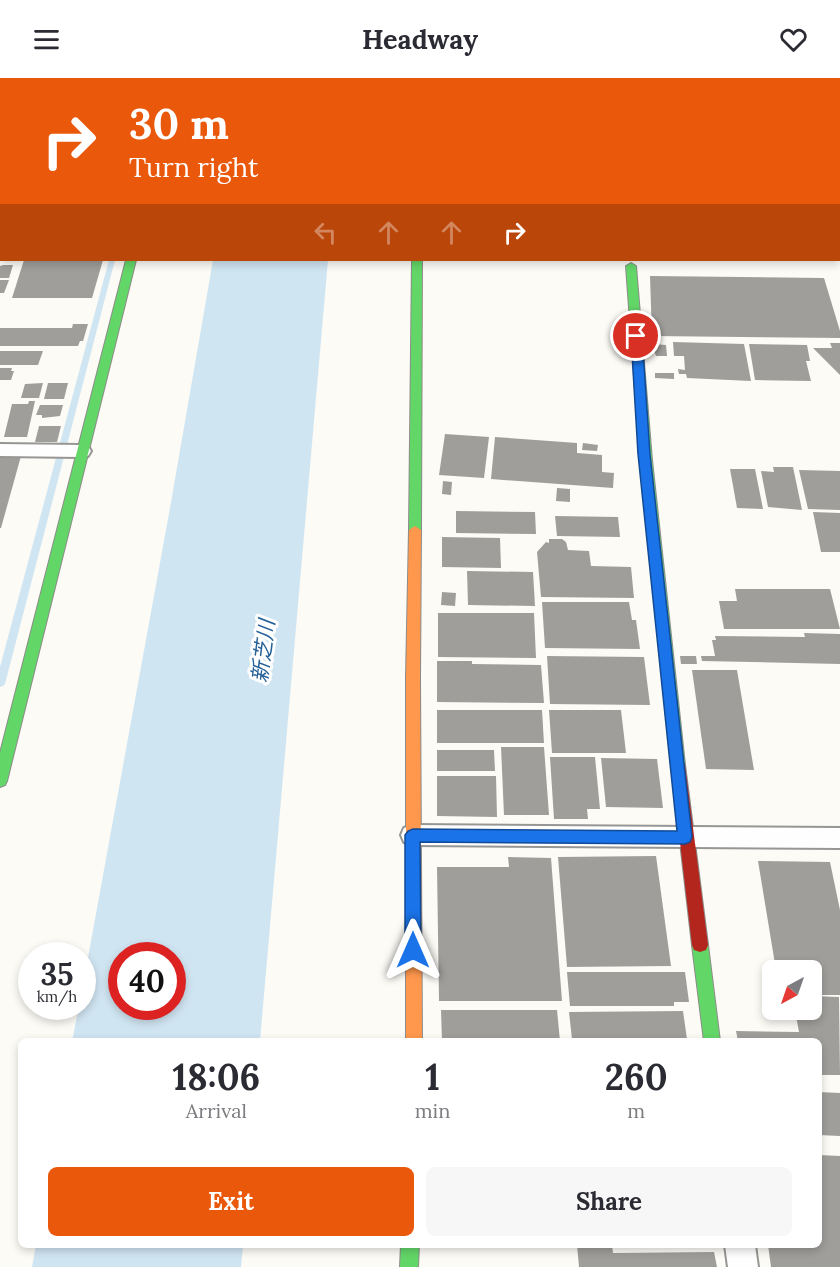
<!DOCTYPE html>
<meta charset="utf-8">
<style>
body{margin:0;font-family:Lora,"Noto Sans JP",serif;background:#f7f7f7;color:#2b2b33;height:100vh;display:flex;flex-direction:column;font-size:22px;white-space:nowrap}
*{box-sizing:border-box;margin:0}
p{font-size:20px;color:#7c7c81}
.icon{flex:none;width:33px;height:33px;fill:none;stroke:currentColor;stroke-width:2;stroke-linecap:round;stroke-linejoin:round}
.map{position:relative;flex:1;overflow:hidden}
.sheet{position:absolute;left:18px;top:960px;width:804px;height:210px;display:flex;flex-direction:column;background:#fff;border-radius:9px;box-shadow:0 3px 9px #0003}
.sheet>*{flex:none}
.guide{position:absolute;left:0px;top:0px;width:840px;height:183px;box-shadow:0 3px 9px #0003;background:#ea580c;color:#fff;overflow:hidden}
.needle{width:39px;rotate:220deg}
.buttons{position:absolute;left:762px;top:882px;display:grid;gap:12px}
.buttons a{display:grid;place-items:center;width:60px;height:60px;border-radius:9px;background:#fff;box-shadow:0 3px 9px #0003;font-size:30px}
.speed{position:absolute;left:18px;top:864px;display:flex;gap:12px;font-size:30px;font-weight:700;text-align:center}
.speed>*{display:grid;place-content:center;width:78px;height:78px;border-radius:50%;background:#fff;box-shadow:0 3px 9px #0003;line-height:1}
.speed small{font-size:15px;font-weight:400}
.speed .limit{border:9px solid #d22;background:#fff;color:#111}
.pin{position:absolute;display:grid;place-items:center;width:51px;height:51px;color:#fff;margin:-26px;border:3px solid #fff;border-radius:50%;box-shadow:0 2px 6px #0007}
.me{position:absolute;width:66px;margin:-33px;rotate:0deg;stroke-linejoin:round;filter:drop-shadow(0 0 4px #0008)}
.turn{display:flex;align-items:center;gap:21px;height:126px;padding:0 30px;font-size:27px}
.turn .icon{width:78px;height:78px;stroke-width:2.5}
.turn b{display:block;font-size:42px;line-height:51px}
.lanes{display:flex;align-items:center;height:57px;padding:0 30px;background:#0003;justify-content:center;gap:30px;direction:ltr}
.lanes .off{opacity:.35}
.eta{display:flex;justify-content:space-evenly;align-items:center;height:102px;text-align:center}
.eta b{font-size:36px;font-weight:700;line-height:42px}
.button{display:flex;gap:12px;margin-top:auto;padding:12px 30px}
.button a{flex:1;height:69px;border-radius:9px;background:#ea580c;color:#fff;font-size:24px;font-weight:700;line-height:69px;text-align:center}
.button a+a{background:#f7f7f7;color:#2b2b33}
header{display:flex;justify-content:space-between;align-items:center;height:78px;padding:0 30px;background:#fff;font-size:27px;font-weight:700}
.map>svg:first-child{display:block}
.water{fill:#d0e5f2;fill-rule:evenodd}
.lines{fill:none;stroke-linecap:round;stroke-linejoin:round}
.stream{fill:#d0e5f2;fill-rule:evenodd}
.building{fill:#a09e9b}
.lane-casing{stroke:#969694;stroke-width:3}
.street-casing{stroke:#969694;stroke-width:4}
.fast-casing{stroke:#8d8c8a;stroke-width:2}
.slow-casing{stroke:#8d8c8a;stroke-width:2}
.jam-casing{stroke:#8d8c8a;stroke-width:2}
.lane{fill:#fffefe;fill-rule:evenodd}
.street{fill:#fffefe;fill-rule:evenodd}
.fast{fill:#63d668;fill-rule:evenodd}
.slow{fill:#ff974d;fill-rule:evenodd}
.jam{fill:#b3261e;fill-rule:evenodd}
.route{fill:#1a73e8;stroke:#114b97;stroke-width:1.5}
.labels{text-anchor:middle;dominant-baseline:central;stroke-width:6;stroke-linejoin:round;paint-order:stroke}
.water-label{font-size:21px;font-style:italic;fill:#246198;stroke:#fff}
</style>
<header><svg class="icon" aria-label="menu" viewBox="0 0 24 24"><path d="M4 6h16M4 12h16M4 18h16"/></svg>Headway<svg class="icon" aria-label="heart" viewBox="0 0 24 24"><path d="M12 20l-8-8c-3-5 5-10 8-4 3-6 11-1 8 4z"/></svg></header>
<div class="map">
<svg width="840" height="1189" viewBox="0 0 840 1189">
<rect width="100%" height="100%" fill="#fcfbf6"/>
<g class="water">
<path d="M 213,182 L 328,182 L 260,963 L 72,963 L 79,929 L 82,928 L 83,907 L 170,430 ZM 122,878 L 172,878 L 172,928 L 122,928 Z"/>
<polygon points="36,1167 243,1167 241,1189 32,1189"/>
</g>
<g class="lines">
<g class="stream">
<polygon points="158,0 164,0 163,2 157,2"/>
<polygon points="109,182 115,182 5,606 3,608 0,609 0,589"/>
</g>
</g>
<g class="building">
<polygon points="24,182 103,182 92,220 12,220"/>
<polygon points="3,187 13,187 9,200 0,200 0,188"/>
<polygon points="650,198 824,200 840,253 840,260 652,258"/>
<polygon points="0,202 9,202 4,215 0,215"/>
<polygon points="73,246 88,246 83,263 80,263 78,268 0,268 0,250 72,250"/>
<polygon points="673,264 744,266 751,303 687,300 686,296 679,296 678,291 685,292 684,278 674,278"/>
<polygon points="830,265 840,265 840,297 813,270 832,270"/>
<polygon points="652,266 666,267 667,278 656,278"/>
<polygon points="749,266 807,267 810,283 806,283 811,303 755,302"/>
<polygon points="0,273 43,273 38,287 0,287"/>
<polygon points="0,290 12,290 11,293 14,293 11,302 0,302"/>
<polygon points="655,295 674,295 674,301 655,300"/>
<polygon points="43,305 39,320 21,320 25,306"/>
<polygon points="48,305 68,305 64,321 44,321"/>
<polygon points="29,323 35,323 27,359 4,359 12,326 28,326"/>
<polygon points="40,327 63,327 60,338 42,340 42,337 36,337"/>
<polygon points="39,348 61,348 57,364 35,364"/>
<polygon points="445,356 489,359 484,400 439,397"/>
<polygon points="495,359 577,365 577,375 602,377 602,394 614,395 613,410 491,401"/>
<polygon points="583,365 598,367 597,373 582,372"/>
<polygon points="0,378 21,378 1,450 0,450"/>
<polygon points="773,389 793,389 802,432 768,429 761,393 774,394"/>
<polygon points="730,391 755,391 763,431 737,430"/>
<polygon points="799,392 840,393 840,432 808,431"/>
<polygon points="443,403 452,404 451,417 442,416"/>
<polygon points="557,410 570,411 570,424 556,423"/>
<polygon points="456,433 535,434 536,456 456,455"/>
<polygon points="813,434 840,435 840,474 821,474"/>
<polygon points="555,438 618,439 620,459 557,458"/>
<polygon points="442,459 500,460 501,490 442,489"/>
<polygon points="549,461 562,461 566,464 568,472 589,473 591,488 631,489 634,520 541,519 537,474 546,464 549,465"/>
<polygon points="467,493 533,494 535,528 468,527"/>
<polygon points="735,511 830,511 840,551 724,551 719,523 737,523"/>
<polygon points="442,514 456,515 455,528 441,527"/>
<polygon points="542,524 629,524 632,542 636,542 640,571 545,570"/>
<polygon points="438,535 534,535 536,580 438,579"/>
<polygon points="804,555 840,556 840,586 702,583 701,578 715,578 712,562 716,562 715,558 805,559"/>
<polygon points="547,578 644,579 650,627 550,626"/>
<polygon points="680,578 696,578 697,586 681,586"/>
<polygon points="437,583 472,583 472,586 541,587 544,625 437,624"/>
<polygon points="692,592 737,592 754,692 706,691"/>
<polygon points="437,632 542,632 544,665 437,665"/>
<polygon points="549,632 621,632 626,675 552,675"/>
<polygon points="501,669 544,669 549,737 504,737"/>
<polygon points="437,672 494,672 495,693 437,693"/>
<polygon points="550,679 595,679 600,731 587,731 588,741 554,741"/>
<polygon points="601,680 657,681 663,730 606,729"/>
<polygon points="437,698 496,698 497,739 437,738"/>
<polygon points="656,778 671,888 567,889 558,779"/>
<polygon points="508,779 551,780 562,923 439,923 437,789 509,789"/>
<polygon points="758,783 830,784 840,832 840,917 812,917 812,892 776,892"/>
<polygon points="567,894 685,894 689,924 674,924 674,928 570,928"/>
<polygon points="812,918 839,919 840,997 819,997 819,963 738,963 736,953 799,954 795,932 812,932"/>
<polygon points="441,932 557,932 560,963 442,963"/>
<polygon points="683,933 687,961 572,961 569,934"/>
<polygon points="819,1014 840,1015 840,1058 819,1057"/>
<polygon points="819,1077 840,1078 840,1189 771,1189 768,1167 819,1167"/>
<polygon points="577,1167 612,1167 613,1175 714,1174 717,1189 579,1189"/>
</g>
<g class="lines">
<g class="lane-casing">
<rect id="lane" x="0" y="40" width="2" height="4"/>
</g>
<g class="street-casing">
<g id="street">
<polygon points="171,0 185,0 170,2"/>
<rect x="0" y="117" width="2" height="10"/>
<polygon points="0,366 81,367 88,368 91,373 88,378 81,379 0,378"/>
<polygon points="413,747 840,750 840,770 413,767 404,764 401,757 404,750"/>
<polygon points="725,1167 755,1167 758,1189 728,1189"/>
</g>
</g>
<g class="fast-casing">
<g id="fast">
<rect x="415" y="0" width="8" height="2"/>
<polygon points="126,182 136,182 7,703 5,707 0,709 0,675"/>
<polygon points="412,182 422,182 421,452 415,456 409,452"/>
<polygon points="631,185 636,188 652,382 685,687 683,691 673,691 671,687 640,382 626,188"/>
<polygon points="700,860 706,862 708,867 720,963 704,963 692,867 694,862"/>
<polygon points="401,1167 419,1167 418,1189 400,1189"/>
</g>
</g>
<g class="slow-casing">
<polygon id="slow" points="415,448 421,452 420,599 422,963 406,963 406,599 409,452"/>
</g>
<g class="jam-casing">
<polygon id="jam" points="678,681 683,683 685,687 708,867 706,872 700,874 694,872 692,867 671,687 673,683"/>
</g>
<use href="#lane" class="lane"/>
<use href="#street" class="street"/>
<use href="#fast" class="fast"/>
<use href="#slow" class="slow"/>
<use href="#jam" class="jam"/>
</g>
<polygon class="route" points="636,255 642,258 650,376 692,759 690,764 685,766 420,764 421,872 419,877 413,879 408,877 405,872 405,757 408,753 413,751 677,753 638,376 631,258"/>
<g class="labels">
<g class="water-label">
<text transform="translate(263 573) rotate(-83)">新芝川</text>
</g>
</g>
</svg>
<div class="buttons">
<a><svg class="needle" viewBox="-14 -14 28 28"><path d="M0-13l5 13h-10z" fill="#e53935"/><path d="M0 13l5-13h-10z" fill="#7c7c81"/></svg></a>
</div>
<div class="speed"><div>35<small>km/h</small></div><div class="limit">40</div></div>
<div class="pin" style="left:636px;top:258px;background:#d93025"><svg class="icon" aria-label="arrive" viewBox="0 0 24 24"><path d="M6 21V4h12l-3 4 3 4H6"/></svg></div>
<svg class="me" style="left:413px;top:872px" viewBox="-20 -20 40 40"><path d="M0-17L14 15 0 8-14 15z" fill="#1a73e8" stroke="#fff" stroke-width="4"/></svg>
<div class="guide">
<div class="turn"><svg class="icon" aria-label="right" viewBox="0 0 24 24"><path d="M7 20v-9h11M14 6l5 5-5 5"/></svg><div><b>30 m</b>Turn right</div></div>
<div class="lanes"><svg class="icon off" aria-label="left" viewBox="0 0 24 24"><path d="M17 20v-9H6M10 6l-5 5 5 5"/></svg><svg class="icon off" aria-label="ahead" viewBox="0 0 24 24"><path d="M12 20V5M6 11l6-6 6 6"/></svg><svg class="icon off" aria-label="ahead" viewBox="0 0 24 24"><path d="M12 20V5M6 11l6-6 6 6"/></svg><svg class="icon" aria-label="right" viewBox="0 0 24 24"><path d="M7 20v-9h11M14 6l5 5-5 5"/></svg></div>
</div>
<section class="sheet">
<div class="eta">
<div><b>18:06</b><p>Arrival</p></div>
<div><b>1</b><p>min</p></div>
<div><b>260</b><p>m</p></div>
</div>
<div class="button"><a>Exit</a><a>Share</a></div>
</section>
</div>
